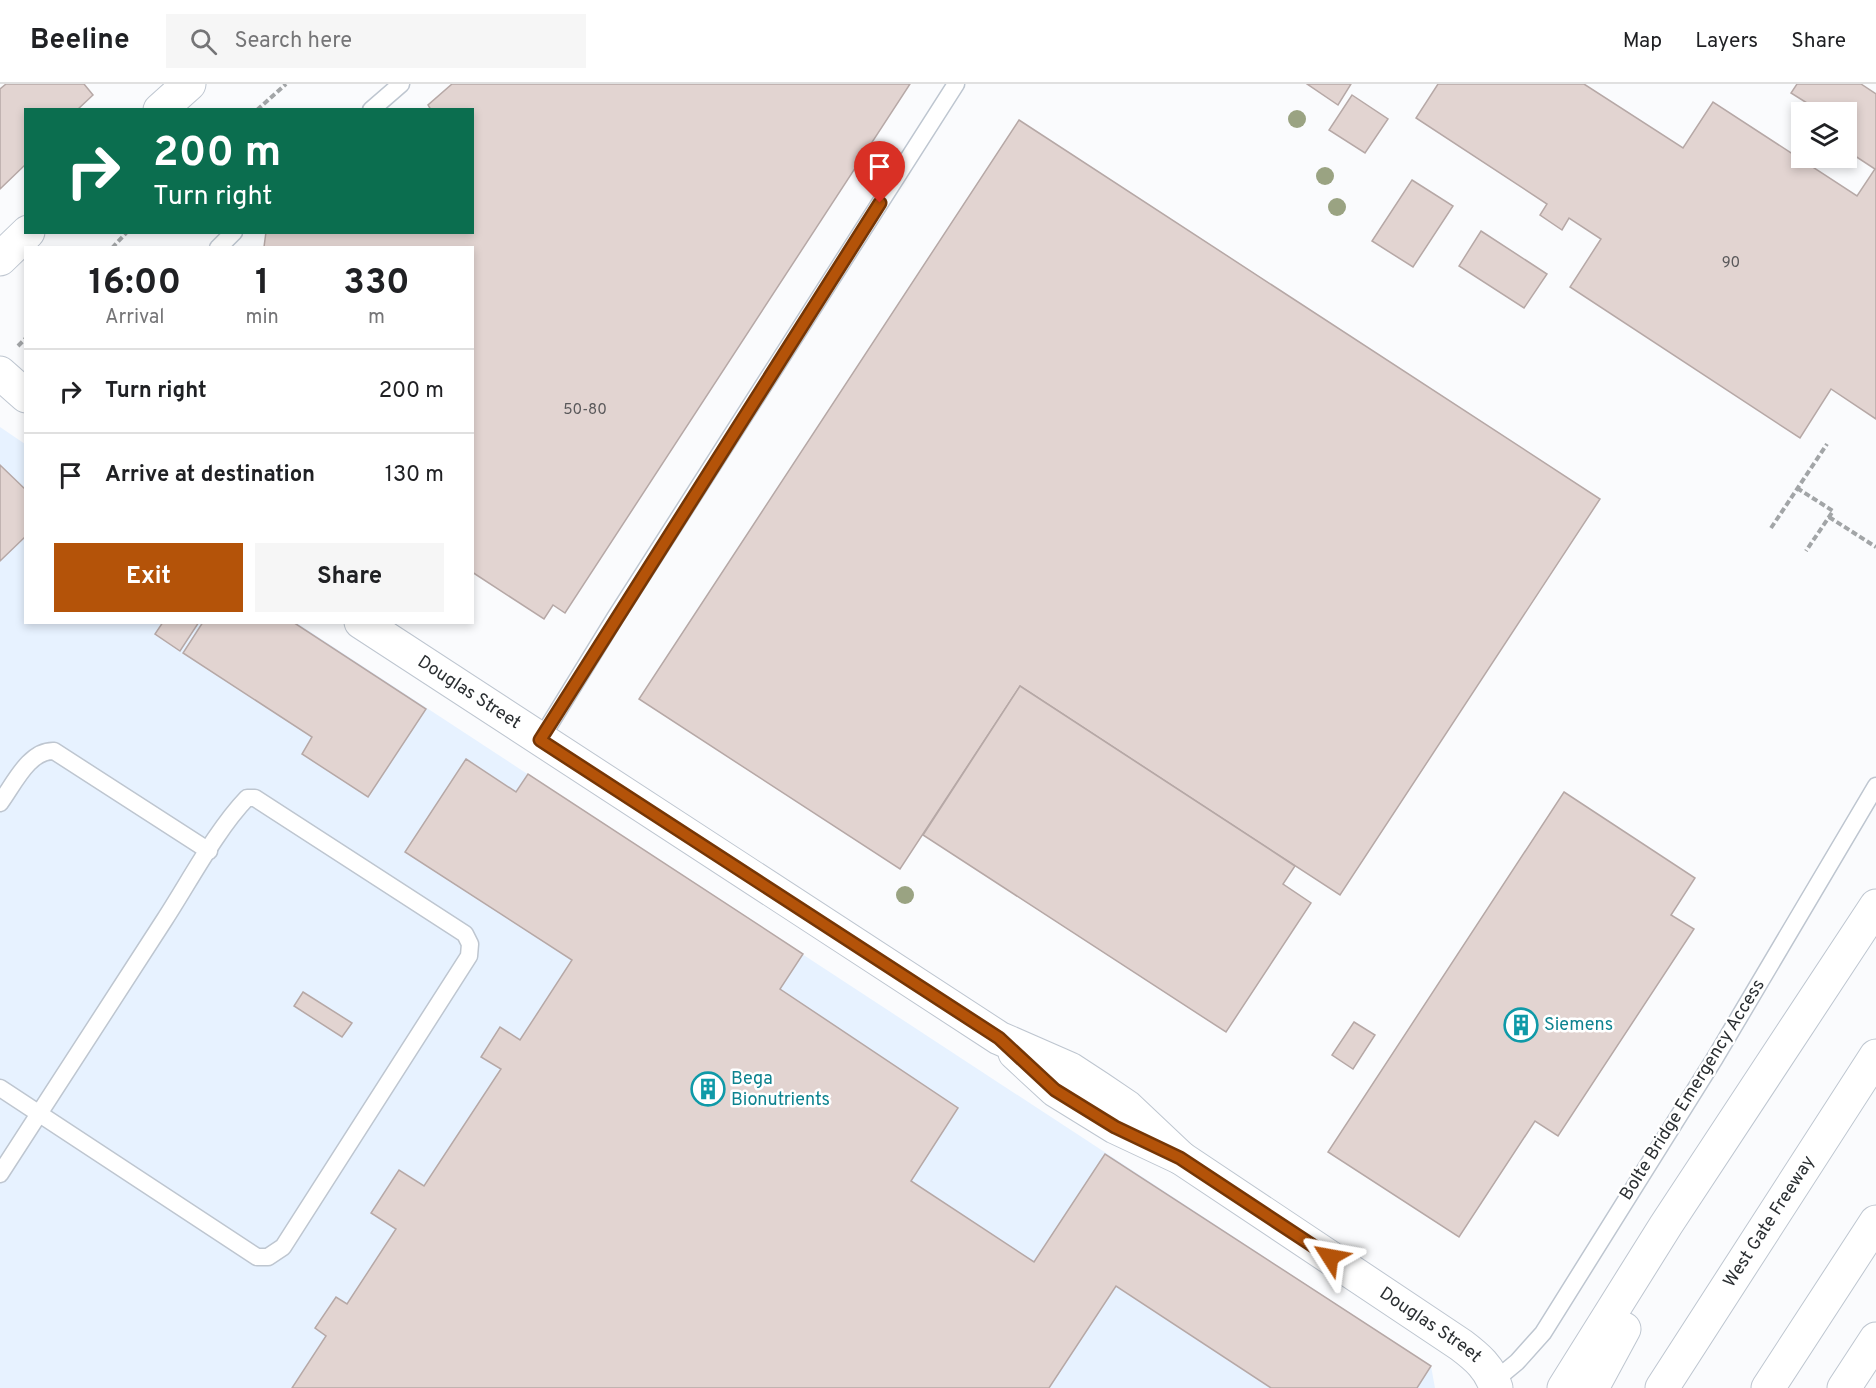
<!DOCTYPE html>
<style>
body{margin:0;font-family:Overpass,sans-serif;background:#f6f6f6;color:#202124;height:100vh;display:flex;flex-direction:column;font-size:22px;white-space:nowrap}
*{box-sizing:border-box;margin:0}
p{font-size:20px;color:#757577}
.icon{flex:none;width:33px;height:33px;fill:none;stroke:currentColor;stroke-width:2;stroke-linecap:round;stroke-linejoin:round}
.map{position:relative;flex:1;overflow:hidden}
.sheet{position:absolute;left:24px;top:162px;width:450px;height:378px;display:flex;flex-direction:column;background:#fff;border-radius:0px;box-shadow:0 3px 9px #0003}
.sheet>*{flex:none}
.hud{position:absolute;left:24px;top:24px;width:450px;height:126px;border-radius:0px;box-shadow:0 3px 9px #0003;background:#0b6e4f;color:#fff;overflow:hidden}
.controls{position:absolute;left:1791px;top:18px;display:grid;gap:12px}
.controls a{display:grid;place-items:center;width:66px;height:66px;border-radius:0px;background:#fff;box-shadow:0 3px 9px #0003;font-size:30px}
.pin{position:absolute;display:grid;place-items:center;width:51px;height:51px;color:#fff;margin:-62px -26px;border-radius:50% 50% 50% 0;rotate:-45deg;box-shadow:0 0 6px #0007}
.pin .icon{rotate:45deg}
.me{position:absolute;width:66px;margin:-33px;rotate:304deg;stroke-linejoin:round;filter:drop-shadow(0 0 4px #0008)}
.turn{display:flex;align-items:center;gap:21px;height:126px;padding:0 30px;font-size:27px}
.turn .icon{width:78px;height:78px;stroke-width:2.5}
.turn b{display:block;font-size:42px;line-height:51px}
.eta{display:flex;justify-content:space-evenly;align-items:center;height:102px;text-align:center}
.eta b{font-size:36px;font-weight:700;line-height:42px}
.cta{display:flex;gap:12px;margin-top:auto;padding:12px 30px}
.cta a{flex:1;height:69px;border-radius:0px;background:#b45309;color:#fff;font-size:24px;font-weight:700;line-height:69px;text-align:center}
.cta a+a{background:#f6f6f6;color:#202124}
ul{padding:0;list-style:none}
li{display:flex;align-items:center;gap:18px;height:84px;padding:0 30px;border-top:2px solid #e0e0e0}
li div{flex:1}
li b{display:block;font-size:22px}
li em{font-style:normal}
header{display:flex;align-items:center;gap:36px;box-sizing:border-box;height:84px;padding:0 30px;background:#fff;border-bottom:2px solid #e0e0e0}
header strong{font-size:28px}
nav{display:flex;gap:33px;margin-inline-start:auto;font-size:21px}
.search{width:420px;height:54px;background:#f6f6f6;display:flex;align-items:center;gap:15px;box-sizing:border-box;padding:0 21px;border-radius:0px;color:#757577;font-size:22px}
.map>svg:first-child{display:block}
.built{fill:#e7f2ff}
.building{fill:#e2d4d1;stroke:#b6a8a6;stroke-width:1.5}
.lines{fill:none;stroke-linecap:round;stroke-linejoin:round}
.service-casing{stroke:#bec6d0;stroke-width:19}
.minor-casing{stroke:#bec6d0;stroke-width:35}
.tertiary-casing{stroke:#bec6d0;stroke-width:35}
.motorway-casing{stroke:#bec6d0;stroke-width:35}
.path{stroke:#a2a5a7;stroke-width:4;stroke-dasharray:6 3;stroke-linecap:butt}
.service{stroke:#fff;stroke-width:16}
.minor{stroke:#fff;stroke-width:33}
.tertiary{stroke:#fff;stroke-width:33}
.motorway{stroke:#fff;stroke-width:33}
.tree{fill:#9aa382}
.route-casing{stroke:#753606;stroke-width:15}
.route{stroke:#b45309;stroke-width:10}
.labels{text-anchor:middle;dominant-baseline:central;stroke-width:5;stroke-linejoin:round;paint-order:stroke}
.number-label{font-size:15px;fill:#59585a}
.street-label{font-size:18px;fill:#2b2f32;stroke:#fff}
.culture-label{font-size:18px;fill:#0d838f;stroke:#fff;text-anchor:start}
</style>
<header>
<strong>Beeline</strong>
<div class="search"><svg class="icon" aria-label="search" viewBox="0 0 24 24"><circle cx="10" cy="10" r="6"/><path d="M15 15l6 6"/></svg>Search here</div>
<nav><a>Map</a><a>Layers</a><a>Share</a></nav>
</header>
<div class="map">
<svg width="1876" height="1304" viewBox="0 0 1876 1304">
<rect width="100%" height="100%" fill="#fafbfd"/>
<polygon class="built" points="0,343 25,360 26,538 297,539 1431,1282 1435,1304 0,1304"/>
<g class="building">
<polygon points="6,0 84,0 93,11 77,26 26,26 26,80 0,105 0,5"/>
<polygon points="452,0 910,0 565,529 553,521 544,535 472,488 472,164 264,163 266,148 472,148 472,26 431,26 428,21"/>
<polygon points="1307,0 1351,0 1338,21"/>
<polygon points="1438,0 1584,0 1683,64 1713,18 1857,112 1875,85 1846,66 1846,28 1812,28 1815,24 1791,9 1797,0 1861,0 1876,10 1876,335 1831,305 1800,354 1570,203 1601,155 1569,134 1562,146 1540,131 1547,120 1416,34"/>
<polygon points="1352,11 1388,35 1365,69 1329,46"/>
<polygon points="1019,36 1600,415 1340,811 1020,602 900,785 639,615"/>
<polygon points="1412,96 1453,122 1413,183 1372,157"/>
<polygon points="1481,147 1547,190 1524,224 1459,182"/>
<polygon points="0,381 26,406 26,452 0,477"/>
<polygon points="163,538 199,538 180,567 155,550"/>
<polygon points="203,538 293,538 426,625 368,713 302,670 312,653 183,569"/>
<polygon points="1020,602 1295,782 1283,800 1311,819 1226,948 923,751"/>
<polygon points="466,675 516,708 528,690 803,870 780,905 958,1024 911,1097 1034,1178 1105,1070 1431,1282 1417,1304 1271,1304 1116,1202 1049,1304 292,1304 326,1252 315,1244 336,1213 347,1220 396,1145 371,1129 399,1086 424,1102 501,985 481,973 500,943 520,956 572,876 405,768"/>
<polygon points="1564,708 1695,794 1671,831 1694,845 1558,1052 1535,1037 1459,1153 1328,1068"/>
<polygon points="303,908 352,939 342,953 294,922"/>
<polygon points="1354,938 1375,951 1353,985 1332,971"/>
</g>
<g class="lines">
<g class="service-casing">
<g id="service">
<polyline points="371,26 401,0"/>
<polyline points="218,164 234,148"/>
<polyline points="540,656 615,534 956,0"/>
<path d="M 0,719 C 14,700 29,666 54,667 L 209,767"/>
<path d="M 0,1004 L 257,1173 L 268,1173 L 283,1163 L 469,872 L 470,860 L 465,850 L 255,714 L 247,714 C 217,745 189,798 165,835 C 110,920 55,1005 0,1090"/>
<polyline points="1494,1297 1517,1278 1543,1249 1715,974 1876,702"/>
</g>
</g>
<g class="minor-casing">
<g id="minor">
<polyline points="0,289 26,312"/>
<path id="s1" d="M 361,538 L 999,954 L 1070,985 L 1099,1004 L 1127,1023 L 1181,1074"/>
<path id="s2" d="M 1015,969 L 1055,1006 L 1115,1043 L 1181,1074 L 1461,1261 C 1477,1273 1490,1284 1496,1304"/>
</g>
</g>
<g class="tertiary-casing">
<g id="tertiary">
<polyline points="160,26 189,0"/>
<polyline points="0,175 28,148"/>
</g>
</g>
<g class="motorway-casing">
<g id="motorway">
<polyline points="1564,1304 1666,1141 1876,822"/>
<polyline points="1592,1304 1624,1245"/>
<path id="s3" d="M 1662,1304 L 1876,972"/>
<polyline points="1768,1304 1876,1138"/>
<polyline points="1844,1304 1876,1255"/>
</g>
</g>
<g class="path">
<polyline points="257,26 286,0"/>
<polyline points="112,164 127,148"/>
<polyline points="18,262 26,254"/>
<polyline points="1797,404 1833,427 1806,467"/>
<polyline points="1829,433 1876,463"/>
<polyline points="1771,444 1827,360"/>
</g>
<use href="#service" class="service"/>
<use href="#minor" class="minor"/>
<use href="#tertiary" class="tertiary"/>
<use href="#motorway" class="motorway"/>
</g>
<g class="tree">
<circle cx="1297" cy="35" r="9"/>
<circle cx="1325" cy="92" r="9"/>
<circle cx="1337" cy="123" r="9"/>
<circle cx="905" cy="811" r="9"/>
</g>
<g class="lines">
<g class="route-casing">
<polyline id="route" points="880,119 540,656 999,954 1055,1006 1115,1043 1180,1074 1330,1173"/>
</g>
<use href="#route" class="route"/>
</g>
<defs>
<g id="building-ring" transform="scale(1.725)"><circle r="9.5" fill="#fff" stroke="#0f9aa8" stroke-width="1.5"/><path d="M-4-6H4V6H1V3H-1V6H-4ZM-2.5-4.3h1.7v1.8h-1.7ZM.8-4.3h1.7v1.8H.8ZM-2.5-1h1.7V.8h-1.7ZM.8-1h1.7V.8H.8Z" fill="#0f9aa8"/></g>
</defs>
<g fill-rule="evenodd">
<use href="#building-ring" x="1521" y="941"/>
<use href="#building-ring" x="708" y="1005"/>
</g>
<g class="labels">
<g class="number-label">
<text x="1731" y="179">90</text>
<text x="585" y="326">50-80</text>
</g>
<g class="street-label">
<text stroke="none"><textPath href="#s1" startOffset="129">Douglas Street</textPath></text>
<text transform="translate(1693 1006) rotate(-58)">Bolte Bridge Emergency Access</text>
<text stroke="none"><textPath href="#s3" startOffset="198">West Gate Freeway</textPath></text>
<text stroke="none"><textPath href="#s2" startOffset="498">Douglas Street</textPath></text>
</g>
<g class="culture-label">
<text x="1544" y="941">Siemens</text>
<text x="731" y="995">Bega<tspan x="731" dy="21">Bionutrients</tspan></text>
</g>
</g>
</svg>
<div class="controls">
<a><svg class="icon" aria-label="layers" viewBox="0 0 24 24"><path d="M12 4l9 5-9 5-9-5zM3 14l9 5 9-5"/></svg></a>
</div>
<div class="pin" style="left:880px;top:119px;background:#d93025"><svg class="icon" aria-label="arrive" viewBox="0 0 24 24"><path d="M6 21V4h12l-3 4 3 4H6"/></svg></div>
<svg class="me" style="left:1330px;top:1173px" viewBox="-20 -20 40 40"><path d="M0-17L14 15 0 8-14 15z" fill="#b45309" stroke="#fff" stroke-width="4"/></svg>
<div class="hud">
<div class="turn"><svg class="icon" aria-label="right" viewBox="0 0 24 24"><path d="M7 20v-9h11M14 6l5 5-5 5"/></svg><div><b>200 m</b>Turn right</div></div>
</div>
<section class="sheet">
<div class="eta">
<div><b>16:00</b><p>Arrival</p></div>
<div><b>1</b><p>min</p></div>
<div><b>330</b><p>m</p></div>
</div>
<ul>
<li><svg class="icon" aria-label="right" viewBox="0 0 24 24"><path d="M7 20v-9h11M14 6l5 5-5 5"/></svg><div><b>Turn right</b></div><em>200 m</em></li>
<li><svg class="icon" aria-label="arrive" viewBox="0 0 24 24"><path d="M6 21V4h12l-3 4 3 4H6"/></svg><div><b>Arrive at destination</b></div><em>130 m</em></li>
</ul>
<div class="cta"><a>Exit</a><a>Share</a></div>
</section>
</div>
